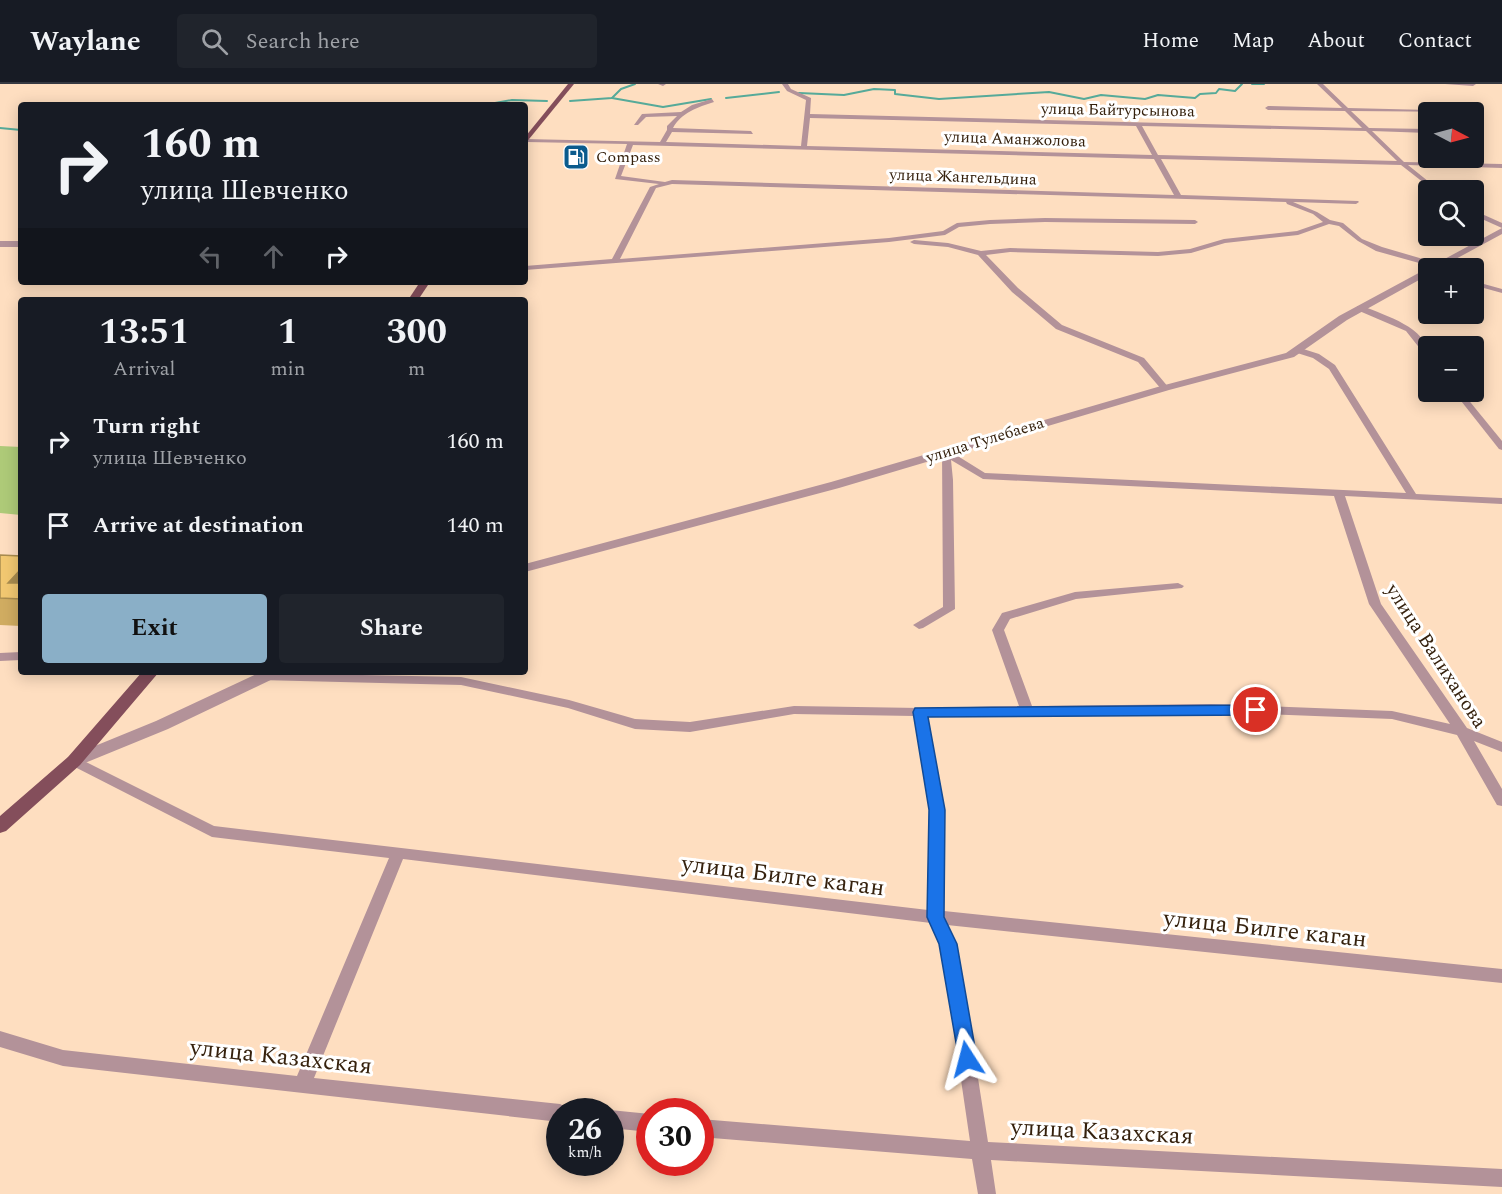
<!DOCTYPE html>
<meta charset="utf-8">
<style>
body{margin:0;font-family:Spectral,serif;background:#20242c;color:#f1f3f6;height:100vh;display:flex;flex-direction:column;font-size:22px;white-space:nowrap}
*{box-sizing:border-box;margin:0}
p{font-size:20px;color:#9ea1a6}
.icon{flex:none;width:33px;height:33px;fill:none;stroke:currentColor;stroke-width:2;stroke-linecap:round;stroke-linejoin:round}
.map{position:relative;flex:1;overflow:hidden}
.details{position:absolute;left:18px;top:213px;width:510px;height:378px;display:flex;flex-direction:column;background:#171b24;border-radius:6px;box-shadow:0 3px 15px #0003}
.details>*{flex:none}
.top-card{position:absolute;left:18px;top:18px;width:510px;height:183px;border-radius:6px;box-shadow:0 3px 15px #0003;background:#171b24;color:#f1f3f6;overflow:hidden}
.needle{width:39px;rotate:96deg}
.tools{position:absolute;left:1418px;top:18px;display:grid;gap:12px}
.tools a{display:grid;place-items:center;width:66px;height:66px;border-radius:6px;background:#171b24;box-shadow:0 3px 15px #0003;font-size:30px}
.speed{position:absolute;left:546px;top:1014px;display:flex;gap:12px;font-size:30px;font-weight:700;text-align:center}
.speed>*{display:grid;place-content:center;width:78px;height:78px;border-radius:50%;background:#171b24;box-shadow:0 3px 15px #0003;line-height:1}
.speed small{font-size:15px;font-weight:400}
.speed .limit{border:9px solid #d22;background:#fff;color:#111}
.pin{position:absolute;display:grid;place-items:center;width:51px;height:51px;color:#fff;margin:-26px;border:3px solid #fff;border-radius:50%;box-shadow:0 2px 6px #0007}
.me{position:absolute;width:66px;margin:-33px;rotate:351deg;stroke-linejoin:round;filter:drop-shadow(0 0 4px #0008)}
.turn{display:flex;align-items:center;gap:21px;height:126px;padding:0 24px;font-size:27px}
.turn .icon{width:78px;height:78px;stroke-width:2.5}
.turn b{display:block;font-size:42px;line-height:51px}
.lanes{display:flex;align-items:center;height:57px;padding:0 24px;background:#0003;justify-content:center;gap:30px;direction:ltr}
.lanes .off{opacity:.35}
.eta{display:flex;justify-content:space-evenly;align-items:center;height:102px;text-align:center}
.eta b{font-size:36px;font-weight:700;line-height:42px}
.button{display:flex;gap:12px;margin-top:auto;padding:12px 24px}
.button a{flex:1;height:69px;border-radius:6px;background:#8aafc7;color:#111;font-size:24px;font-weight:700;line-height:69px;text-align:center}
.button a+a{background:#20242c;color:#f1f3f6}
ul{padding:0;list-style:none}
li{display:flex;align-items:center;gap:18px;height:84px;padding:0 24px}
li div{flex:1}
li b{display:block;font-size:22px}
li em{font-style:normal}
header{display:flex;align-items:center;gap:36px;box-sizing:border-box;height:84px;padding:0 30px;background:#171b24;border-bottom:2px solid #363941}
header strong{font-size:28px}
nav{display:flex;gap:33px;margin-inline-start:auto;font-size:21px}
.search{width:420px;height:54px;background:#20242c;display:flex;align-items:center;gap:15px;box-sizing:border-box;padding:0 21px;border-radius:6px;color:#9ea1a6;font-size:22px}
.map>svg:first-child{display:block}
.green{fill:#aeca78}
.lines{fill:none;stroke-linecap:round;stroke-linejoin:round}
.stream{stroke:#56aa99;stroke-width:2}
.minor{fill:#b39299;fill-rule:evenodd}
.tertiary{fill:#b39299;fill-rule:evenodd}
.primary{fill:#844e5b;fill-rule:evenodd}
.wall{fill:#d0ac61}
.shaded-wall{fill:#a98c4f}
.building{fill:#f2c871;stroke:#a98c4f;stroke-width:1.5}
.route{fill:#1a73e8;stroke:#114b97;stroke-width:1.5}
.labels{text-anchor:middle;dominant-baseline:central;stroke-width:6;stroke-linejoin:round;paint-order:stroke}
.far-street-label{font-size:16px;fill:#35210d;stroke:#fff}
.far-poi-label{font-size:16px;fill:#35210d;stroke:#fff;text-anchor:start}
.street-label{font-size:20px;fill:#35210d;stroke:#fff}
.near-street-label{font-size:24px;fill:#35210d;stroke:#fff}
</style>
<header>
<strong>Waylane</strong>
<div class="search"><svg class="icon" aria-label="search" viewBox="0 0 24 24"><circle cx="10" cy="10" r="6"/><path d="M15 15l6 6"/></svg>Search here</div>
<nav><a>Home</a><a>Map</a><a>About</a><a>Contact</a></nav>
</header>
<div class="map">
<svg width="1502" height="1110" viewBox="0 0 1502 1110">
<rect width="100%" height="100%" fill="#fedec0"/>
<polygon class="green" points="0,362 21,363 21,431 0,429"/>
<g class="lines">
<g class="stream">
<polyline points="1252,0 1264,0"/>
<polyline points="799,9 844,11 874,5 895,6 895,10 939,15 1049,8 1084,15 1101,11 1145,15 1158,11 1195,14 1200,10 1216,9 1219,5 1235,7 1242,0"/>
<polyline points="612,14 663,23 711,15"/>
<polyline points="726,14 779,8"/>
<polyline points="570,17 612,14 621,5 635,0"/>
<polyline points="484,21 512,16 547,17"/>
<polyline points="0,44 21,46"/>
</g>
<g class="minor">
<polygon points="658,0 666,0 663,2"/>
<path d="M 782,0 L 788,0 L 791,5 L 811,14 L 810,30 L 1362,44 L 1345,27 L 1268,26 L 1265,24 L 1268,22 L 1342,24 L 1317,0 L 1323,0 L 1348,24 L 1470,27 L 1470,28 L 1351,27 L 1369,44 L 1428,45 L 1428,49 L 1372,47 L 1404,78 L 1502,80 L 1502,84 L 1408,81 L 1439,106 L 1433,106 L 1401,81 L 1161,75 L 1181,111 L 1358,117 L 1359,118 L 1356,120 L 1293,118 L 1317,128 L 1330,136 L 1343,139 L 1362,155 L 1382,163 L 1440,180 L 1441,182 L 1437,184 L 1376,167 L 1358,157 L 1339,142 L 1329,140 L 1298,151 L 1225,159 L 1191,169 L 1158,172 L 1010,168 L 986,171 L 1018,204 L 1062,241 L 1144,274 L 1169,304 L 1165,307 L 1162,306 L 1138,278 L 1056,245 L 1012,208 L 978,171 L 948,163 L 914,160 L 910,158 L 914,156 L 948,159 L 981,167 L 1010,164 L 1158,168 L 1190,165 L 1224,155 L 1297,147 L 1323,138 L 1313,130 L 1287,120 L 1286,118 L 672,100 L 656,104 L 620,175 L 889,154 L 943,147 L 957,139 L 990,136 L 1045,134 L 1195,136 L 1198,138 L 1195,140 L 1045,138 L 990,140 L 959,143 L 945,151 L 889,158 L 525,186 L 525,182 L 612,175 L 650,103 L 659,100 L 615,95 L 627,60 L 527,58 L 525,55 L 660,58 L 667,46 L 667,42 L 677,32 L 646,33 L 638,41 L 634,41 L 642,30 L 681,28 L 692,21 L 712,15 L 714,18 C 698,23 681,29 673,44 L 751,47 L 753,50 L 672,48 L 666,58 L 801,62 L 806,16 L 787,7 ZM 810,34 L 1136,42 L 1152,71 L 807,62 ZM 1142,42 L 1366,47 L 1397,77 L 1158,71 ZM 633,61 L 1154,75 L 1174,111 L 672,96 L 665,98 L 621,92 Z"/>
<polygon points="1445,0 1476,0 1473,2"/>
<polygon points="1473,126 1502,139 1502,144 1473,131"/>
<polygon points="1473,197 1502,205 1502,209 1473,201"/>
<path d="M 1357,222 L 1363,222 C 1385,232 1428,243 1428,272 L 1425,271 L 1406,247 L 1357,226 Z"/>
<polygon points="1297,263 1319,270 1335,281 1416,410 1502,414 1502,420 1345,412 1381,520 1467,644 1502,658 1502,668 1474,657 1502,705 1502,722 1497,721 1457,651 1392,635 1211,628 927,632 944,726 944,827 1502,885 1502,899 947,841 957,860 988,1058 1502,1085 1502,1103 991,1076 996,1110 978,1110 972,1075 700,1053 700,1035 970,1057 941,860 931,839 403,775 314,994 560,1020 566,1023 568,1028 560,1028 560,1038 63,982 0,963 0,947 63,966 297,992 389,774 212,753 69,680 67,677 69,674 74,672 214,742 928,826 930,726 914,632 794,630 690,648 635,645 568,624 461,601 260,596 258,593 264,589 461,593 569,616 635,635 690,638 794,622 920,624 1019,622 992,546 1002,529 1075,508 1178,499 1184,502 1182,504 1076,515 1010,535 1004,546 1032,622 1211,620 1392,627 1450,640 1369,520 1334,412 983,395 951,376 953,396 955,525 923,544 919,545 913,541 943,523 942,366 948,366 985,389 1406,409 1329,285 1313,274 1294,268 1293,266"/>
<polygon points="1454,308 1462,308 1502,357 1502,366 1499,365"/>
<polygon points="21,568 21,576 0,577 0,569"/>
<polygon points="610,1026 650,1030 650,1048 610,1044 610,1028 607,1028"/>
</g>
<g class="tertiary">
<polygon points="1502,144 1502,150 1439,184 1428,184 1428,191 1347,236 1294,273 1169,306 839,404 525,488 525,480 831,398 1161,302 1286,269 1339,232"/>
<rect x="0" y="157" width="21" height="6"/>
<polygon points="261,588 282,588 279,592 168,645 80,681 68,681 66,677 68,673 156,637"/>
</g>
<g class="primary">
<polygon points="568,0 574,0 525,60 525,53"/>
<polygon points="420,198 430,198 418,216 408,216"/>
<polygon points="142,588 159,588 80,681 6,747 0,749 0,732 68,673"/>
</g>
</g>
<polygon class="wall" points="0,471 21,472 21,542 0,541"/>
<polygon class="shaded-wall" points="21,485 21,515 8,499"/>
<polygon class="building" points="0,471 21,472 21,485 8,499 21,499 21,515 0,514"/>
<polygon class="route" points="1256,621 1264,626 1256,631 928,633 945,726 944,833 957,860 977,975 974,982 967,984 960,982 939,860 927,833 929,726 913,628 915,624"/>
<defs>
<g id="fuel-square" transform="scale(1.35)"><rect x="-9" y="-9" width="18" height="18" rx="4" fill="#0b5b8d" stroke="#fff"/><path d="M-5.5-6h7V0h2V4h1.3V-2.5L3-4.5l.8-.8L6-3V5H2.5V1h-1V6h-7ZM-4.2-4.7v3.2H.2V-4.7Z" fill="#fff"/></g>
</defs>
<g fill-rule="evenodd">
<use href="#fuel-square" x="576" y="73"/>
</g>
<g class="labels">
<g class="far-street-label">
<text transform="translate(1118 26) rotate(1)">улица Байтурсынова</text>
<text transform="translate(1015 55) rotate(2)">улица Аманжолова</text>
<text transform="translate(963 93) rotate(2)">улица Жангельдина</text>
<text transform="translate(985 356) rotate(-17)">улица Тулебаева</text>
</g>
<g class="far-poi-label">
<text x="596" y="73">Compass</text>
</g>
<g class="street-label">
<text transform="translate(1436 572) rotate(57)">улица Валиханова</text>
</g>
<g class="near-street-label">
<text transform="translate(783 792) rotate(7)">улица Билге каган</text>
<text transform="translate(1265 845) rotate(6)">улица Билге каган</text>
<text transform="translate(281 973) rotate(6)">улица Казахская</text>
<text transform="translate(1102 1048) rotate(3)">улица Казахская</text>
</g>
</g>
</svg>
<div class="tools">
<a><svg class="needle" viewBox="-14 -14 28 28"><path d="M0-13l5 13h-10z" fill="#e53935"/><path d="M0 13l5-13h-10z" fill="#9ea1a6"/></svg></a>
<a><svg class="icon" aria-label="search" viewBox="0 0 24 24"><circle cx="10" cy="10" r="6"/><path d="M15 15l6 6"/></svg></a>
<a>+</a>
<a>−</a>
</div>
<div class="speed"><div>26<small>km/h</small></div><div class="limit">30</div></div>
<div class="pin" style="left:1256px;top:626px;background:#d93025"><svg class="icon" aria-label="arrive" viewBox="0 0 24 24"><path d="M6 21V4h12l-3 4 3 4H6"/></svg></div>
<svg class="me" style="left:967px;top:975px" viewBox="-20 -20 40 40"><path d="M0-17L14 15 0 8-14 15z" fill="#1a73e8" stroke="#fff" stroke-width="4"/></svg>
<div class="top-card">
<div class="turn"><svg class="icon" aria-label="right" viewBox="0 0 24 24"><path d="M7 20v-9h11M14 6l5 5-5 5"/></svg><div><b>160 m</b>улица Шевченко</div></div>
<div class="lanes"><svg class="icon off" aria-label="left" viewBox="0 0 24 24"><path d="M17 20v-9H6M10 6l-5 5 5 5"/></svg><svg class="icon off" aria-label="ahead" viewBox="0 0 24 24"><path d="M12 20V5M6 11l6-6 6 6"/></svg><svg class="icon" aria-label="right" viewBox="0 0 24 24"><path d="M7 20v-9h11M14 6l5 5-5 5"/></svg></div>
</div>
<section class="details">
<div class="eta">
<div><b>13:51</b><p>Arrival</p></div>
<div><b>1</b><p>min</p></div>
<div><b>300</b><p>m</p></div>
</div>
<ul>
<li><svg class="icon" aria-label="right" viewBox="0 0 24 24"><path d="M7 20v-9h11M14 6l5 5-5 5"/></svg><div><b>Turn right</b><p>улица Шевченко</p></div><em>160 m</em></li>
<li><svg class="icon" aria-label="arrive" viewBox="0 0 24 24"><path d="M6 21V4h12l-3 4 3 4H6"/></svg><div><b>Arrive at destination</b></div><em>140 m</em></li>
</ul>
<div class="button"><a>Exit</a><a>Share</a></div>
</section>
</div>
